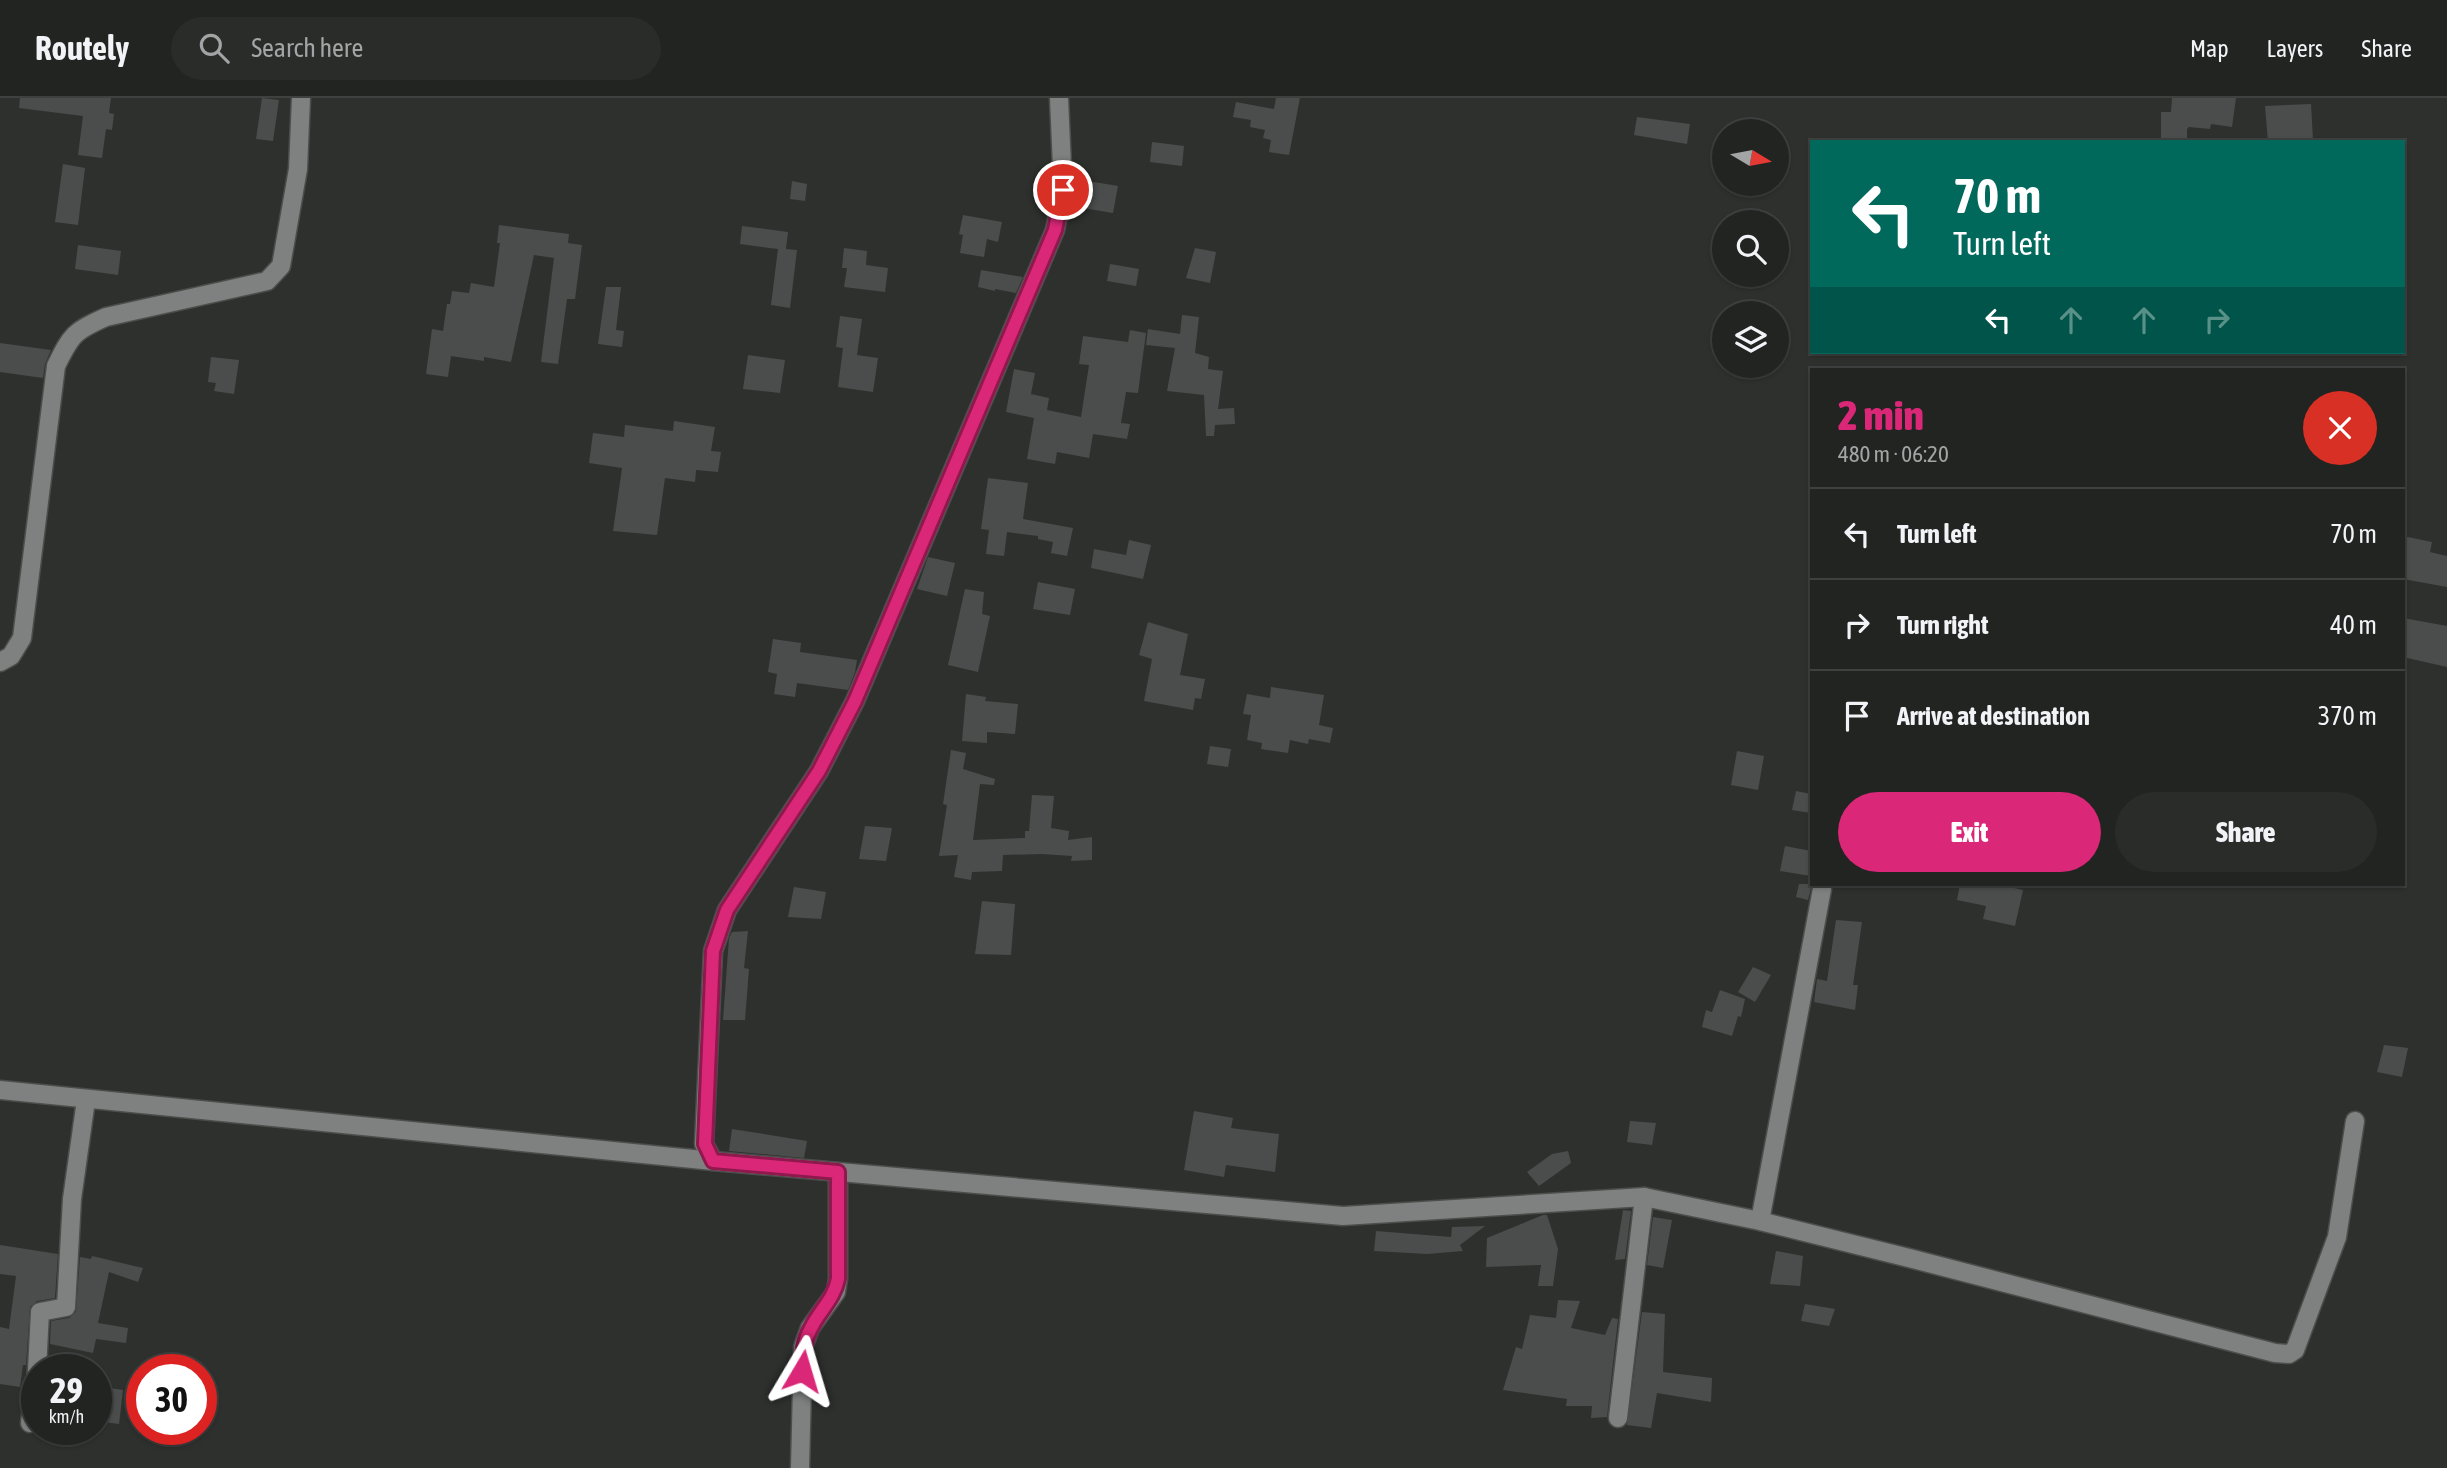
<!DOCTYPE html>
<meta charset="utf-8">
<style>
body{margin:0;font-family:"Asap Condensed",sans-serif;background:#2a2c2a;color:#f1f3f6;height:100vh;display:flex;flex-direction:column;font-size:26px;white-space:nowrap}
*{box-sizing:border-box;margin:0}
p{font-size:23px;color:#a2a4a5}
.icon{flex:none;width:38px;height:38px;fill:none;stroke:currentColor;stroke-width:2;stroke-linecap:round;stroke-linejoin:round}
.map{position:relative;flex:1;overflow:hidden}
.panel{position:absolute;left:1810px;top:270px;width:595px;height:518px;display:flex;flex-direction:column;background:#222422;border-radius:0px;box-shadow:0 2px 5px #0004,0 0 0 2px #3f4140}
.panel>*{flex:none}
.top-card{position:absolute;left:1810px;top:42px;width:595px;height:214px;border-radius:0px;box-shadow:0 2px 5px #0004,0 0 0 2px #3f4140;background:#00695c;color:#fff;overflow:hidden}
.needle{width:46px;rotate:100deg}
.buttons{position:absolute;left:1712px;top:21px;display:grid;gap:14px}
.buttons a{display:grid;place-items:center;width:77px;height:77px;border-radius:50%;background:#222422;box-shadow:0 2px 5px #0004,0 0 0 2px #3f4140;font-size:35px}
.speed{position:absolute;left:21px;top:1256px;display:flex;gap:14px;font-size:35px;font-weight:700;text-align:center}
.speed>*{display:grid;place-content:center;width:91px;height:91px;border-radius:50%;background:#222422;box-shadow:0 2px 5px #0004,0 0 0 2px #3f4140;line-height:1}
.speed small{font-size:18px;font-weight:400}
.speed .limit{border:10px solid #d22;background:#fff;color:#111}
.pin{position:absolute;display:grid;place-items:center;width:60px;height:60px;color:#fff;margin:-30px;border:4px solid #fff;border-radius:50%;box-shadow:0 2px 7px #0007}
.me{position:absolute;width:77px;margin:-38px;rotate:7deg;stroke-linejoin:round;filter:drop-shadow(0 0 5px #0008)}
.turn{display:flex;align-items:center;gap:24px;height:147px;padding:0 28px;font-size:32px}
.turn .icon{width:91px;height:91px;stroke-width:2.5}
.turn b{display:block;font-size:49px;line-height:60px}
.lanes{display:flex;align-items:center;height:66px;padding:0 28px;background:#0003;justify-content:center;gap:35px;direction:ltr}
.lanes .off{opacity:.35}
.round{display:grid;place-items:center;flex:none;width:74px;height:74px;border-radius:37px;background:#2a2c2a}
.overview{display:flex;align-items:center;justify-content:space-between;height:119px;padding:0 28px}
h1{font-size:42px;font-weight:800;line-height:52px;color:#db2777}
.button{display:flex;gap:14px;margin-top:auto;padding:14px 28px}
.button a{flex:1;height:80px;border-radius:42px;background:#db2777;color:#fff;font-size:28px;font-weight:800;line-height:80px;text-align:center}
.button a+a{background:#2a2c2a;color:#f1f3f6}
ul{padding:0;list-style:none}
li{display:flex;align-items:center;gap:21px;height:91px;padding:0 28px;border-top:2px solid #3f4140}
li div{flex:1}
li b{display:block;font-size:26px}
li em{font-style:normal}
header{display:flex;align-items:center;gap:42px;box-sizing:border-box;height:98px;padding:0 35px;background:#222422;border-bottom:2px solid #3f4140}
header strong{font-size:33px}
nav{display:flex;gap:38px;margin-inline-start:auto;font-size:24px}
.search{width:490px;height:63px;background:#2a2c2a;display:flex;align-items:center;gap:18px;box-sizing:border-box;padding:0 24px;border-radius:38px;color:#a2a4a5;font-size:26px}
.map>svg:first-child{display:block}
.building{fill:#4a4d4c}
.lines{fill:none;stroke-linecap:round;stroke-linejoin:round}
.minor-casing{stroke:#4c4e4c;stroke-width:21}
.minor{stroke:#7e817f;stroke-width:18}
.route-casing{stroke:#8e194d;stroke-width:18}
.route{stroke:#db2777;stroke-width:12}
</style>
<header>
<strong>Routely</strong>
<div class="search"><svg class="icon" aria-label="search" viewBox="0 0 24 24"><circle cx="10" cy="10" r="6"/><path d="M15 15l6 6"/></svg>Search here</div>
<nav><a>Map</a><a>Layers</a><a>Share</a></nav>
</header>
<div class="map">
<svg width="2447" height="1370" viewBox="0 0 2447 1370">
<rect width="100%" height="100%" fill="#2e302e"/>
<g class="building">
<polygon points="20,0 111,0 109,15 114,16 112,32 106,31 102,60 78,57 83,18 19,10"/>
<polygon points="262,0 279,2 273,43 256,41"/>
<polygon points="1276,0 1300,0 1289,57 1269,54 1271,42 1263,40 1265,32 1250,29 1251,22 1233,19 1236,4 1274,11"/>
<polygon points="2172,0 2236,0 2232,29 2211,26 2210,31 2189,29 2187,31 2187,44 2161,44 2161,14 2171,14"/>
<polygon points="2311,6 2313,42 2268,44 2265,8"/>
<polygon points="1637,19 1690,26 1687,46 1634,37"/>
<polygon points="1152,44 1184,48 1182,68 1150,64"/>
<polygon points="63,66 85,70 78,127 55,124"/>
<polygon points="792,83 807,86 805,103 790,101"/>
<polygon points="1088,83 1118,88 1113,115 1083,110"/>
<polygon points="963,117 1002,124 998,144 987,141 984,159 960,155 963,137 959,136"/>
<polygon points="499,127 569,136 568,145 582,147 575,201 567,201 558,266 541,264 554,160 534,157 511,264 484,259 484,263 451,258 448,279 426,276 432,231 443,233 447,206 450,206 452,193 469,195 471,185 494,189 500,145 497,145"/>
<polygon points="742,128 788,134 786,151 797,152 790,210 771,207 778,151 740,146"/>
<polygon points="78,147 121,153 118,177 75,171"/>
<polygon points="844,150 867,153 866,167 888,170 885,194 844,189 847,170 842,170"/>
<polygon points="1195,150 1216,154 1210,185 1186,180"/>
<polygon points="1110,166 1139,171 1136,188 1107,183"/>
<polygon points="981,172 1023,179 1016,195 995,191 995,193 978,189"/>
<polygon points="606,189 621,189 616,232 624,233 622,249 598,246"/>
<polygon points="1182,217 1199,219 1195,255 1209,259 1208,271 1223,273 1218,311 1234,310 1235,326 1215,327 1214,338 1206,338 1204,297 1167,293 1175,250 1146,247 1148,231 1180,236"/>
<polygon points="840,218 862,221 857,257 878,260 873,294 838,289 843,250 836,249"/>
<polygon points="1130,232 1146,235 1138,295 1126,294 1121,325 1130,326 1127,341 1093,336 1089,360 1057,354 1055,366 1027,361 1034,320 1006,314 1014,271 1035,275 1031,296 1049,300 1047,312 1081,319 1089,267 1079,266 1083,238 1128,244"/>
<polygon points="0,245 51,252 45,266 43,280 0,274"/>
<polygon points="748,257 785,262 780,295 743,291"/>
<polygon points="211,259 239,262 234,296 214,293 216,285 208,284"/>
<polygon points="674,323 715,329 711,353 721,354 718,374 696,372 695,384 665,380 657,437 613,433 622,370 589,365 593,335 624,339 625,327 673,333"/>
<polygon points="988,380 1028,385 1023,421 1073,430 1067,458 1051,455 1053,444 1038,441 1038,438 1007,434 1004,458 986,456 989,432 981,431"/>
<polygon points="2403,438 2432,444 2430,454 2447,458 2447,489 2403,481"/>
<polygon points="1129,442 1151,447 1143,481 1091,470 1094,451 1126,457"/>
<polygon points="928,459 955,465 947,498 917,491"/>
<polygon points="1038,484 1075,491 1070,517 1033,511"/>
<polygon points="965,491 984,494 982,516 990,518 978,574 948,567"/>
<polygon points="2403,520 2447,528 2447,569 2403,559"/>
<polygon points="1148,524 1188,536 1180,577 1205,581 1201,601 1195,600 1193,612 1144,603 1152,561 1139,557"/>
<polygon points="773,541 801,545 800,554 857,562 855,574 848,592 797,585 795,599 774,596 777,576 768,574"/>
<polygon points="1271,589 1324,597 1319,627 1333,630 1330,645 1309,641 1308,646 1290,642 1288,655 1261,651 1262,645 1247,642 1251,617 1243,616 1247,596 1270,600"/>
<polygon points="966,596 986,599 985,603 1018,606 1015,636 987,634 987,645 962,643"/>
<polygon points="1210,648 1231,651 1228,669 1207,666"/>
<polygon points="951,652 966,655 963,671 995,681 994,687 980,686 973,742 1025,740 1025,733 1029,733 1032,697 1054,698 1051,730 1069,733 1068,742 1092,739 1092,762 1071,763 1072,758 1042,756 1003,757 1002,773 972,774 971,782 954,779 958,757 939,758 947,707 943,706"/>
<polygon points="1737,653 1764,658 1758,692 1731,687"/>
<polygon points="1796,693 1811,696 1811,715 1792,712"/>
<polygon points="865,728 892,730 886,763 859,761"/>
<polygon points="1785,748 1811,753 1811,778 1780,773"/>
<polygon points="1799,786 1812,786 1808,802 1796,799"/>
<polygon points="1960,786 2011,786 2010,789 2023,792 2015,828 1983,821 1986,808 1957,802"/>
<polygon points="794,789 826,794 821,821 788,819"/>
<polygon points="982,803 1015,806 1011,857 975,856"/>
<polygon points="1836,822 1862,824 1853,887 1858,887 1855,912 1814,904 1817,881 1827,883"/>
<polygon points="748,833 744,870 749,871 745,922 723,922 729,840 732,834"/>
<polygon points="1753,869 1771,877 1755,904 1738,894"/>
<polygon points="1720,892 1745,901 1741,919 1738,918 1732,938 1702,929 1706,912 1712,914"/>
<polygon points="2384,947 2408,950 2402,979 2377,974"/>
<polygon points="1194,1013 1233,1020 1231,1030 1279,1036 1275,1074 1226,1067 1224,1079 1184,1072"/>
<polygon points="1630,1023 1656,1025 1652,1047 1627,1044"/>
<polygon points="732,1031 807,1043 804,1060 729,1053"/>
<polygon points="1568,1053 1571,1065 1539,1088 1527,1074 1552,1056"/>
<polygon points="1623,1112 1631,1113 1625,1161 1615,1162"/>
<polygon points="1543,1117 1547,1117 1558,1151 1553,1188 1538,1188 1541,1167 1486,1169 1487,1140"/>
<polygon points="1653,1119 1672,1122 1663,1170 1647,1167"/>
<polygon points="1485,1128 1460,1147 1463,1153 1427,1156 1374,1153 1376,1133 1451,1139 1452,1129"/>
<polygon points="0,1147 58,1156 55,1200 37,1203 30,1209 26,1267 23,1267 20,1289 0,1286 0,1229 9,1231 16,1178 0,1176"/>
<polygon points="1776,1153 1803,1158 1800,1188 1770,1186"/>
<polygon points="92,1158 143,1170 138,1184 109,1174 98,1225 128,1230 126,1245 96,1241 93,1255 50,1246 51,1223 69,1220 76,1214 80,1159 91,1161"/>
<polygon points="1558,1202 1580,1203 1571,1230 1605,1237 1612,1220 1618,1221 1607,1319 1591,1320 1592,1308 1566,1308 1567,1301 1503,1292 1516,1249 1522,1251 1530,1217 1556,1220"/>
<polygon points="1805,1206 1835,1211 1829,1228 1801,1223"/>
<polygon points="1642,1214 1665,1216 1663,1274 1712,1280 1711,1304 1657,1295 1651,1330 1627,1327"/>
<polygon points="96,1288 123,1292 119,1326 96,1323"/>
</g>
<g class="lines">
<g class="minor-casing">
<g id="minor">
<polyline points="1059,0 1063,92 1055,132 855,603 819,673 727,812 713,853 704,1046 713,1063 1343,1118 1644,1099 1760,1123 1909,1160 2275,1255 2289,1256 2295,1252 2337,1139 2355,1023"/>
<path d="M 0,564 L 11,558 L 22,540 L 56,268 C 71,237 74,233 106,219 L 267,183 L 281,168 L 298,71 L 301,0"/>
<polyline points="0,992 713,1063"/>
<polyline points="1760,1123 1822,791"/>
<polyline points="37,1272 40,1214 66,1209 72,1101 86,1002"/>
<polyline points="1618,1320 1644,1099"/>
<polyline points="30,1325 37,1273"/>
<polyline points="800,1370 803,1249 810,1230 836,1194 838,1181 838,1074"/>
</g>
</g>
<use href="#minor" class="minor"/>
</g>
<g class="lines">
<g class="route-casing">
<path id="route" d="M 802,1273 C 803,1257 803,1244 811,1230 C 820,1212 834,1201 838,1181 L 838,1074 L 713,1063 L 705,1046 L 713,853 L 727,812 L 819,673 L 855,603 L 1055,132 L 1063,92"/>
</g>
<use href="#route" class="route"/>
</g>
</svg>
<div class="buttons">
<a><svg class="needle" viewBox="-14 -14 28 28"><path d="M0-13l5 13h-10z" fill="#e53935"/><path d="M0 13l5-13h-10z" fill="#a2a4a5"/></svg></a>
<a><svg class="icon" aria-label="search" viewBox="0 0 24 24"><circle cx="10" cy="10" r="6"/><path d="M15 15l6 6"/></svg></a>
<a><svg class="icon" aria-label="layers" viewBox="0 0 24 24"><path d="M12 4l9 5-9 5-9-5zM3 14l9 5 9-5"/></svg></a>
</div>
<div class="speed"><div>29<small>km/h</small></div><div class="limit">30</div></div>
<div class="pin" style="left:1063px;top:92px;background:#d93025"><svg class="icon" aria-label="arrive" viewBox="0 0 24 24"><path d="M6 21V4h12l-3 4 3 4H6"/></svg></div>
<svg class="me" style="left:802px;top:1273px" viewBox="-20 -20 40 40"><path d="M0-17L14 15 0 8-14 15z" fill="#db2777" stroke="#fff" stroke-width="4"/></svg>
<div class="top-card">
<div class="turn"><svg class="icon" aria-label="left" viewBox="0 0 24 24"><path d="M17 20v-9H6M10 6l-5 5 5 5"/></svg><div><b>70 m</b>Turn left</div></div>
<div class="lanes"><svg class="icon" aria-label="left" viewBox="0 0 24 24"><path d="M17 20v-9H6M10 6l-5 5 5 5"/></svg><svg class="icon off" aria-label="ahead" viewBox="0 0 24 24"><path d="M12 20V5M6 11l6-6 6 6"/></svg><svg class="icon off" aria-label="ahead" viewBox="0 0 24 24"><path d="M12 20V5M6 11l6-6 6 6"/></svg><svg class="icon off" aria-label="right" viewBox="0 0 24 24"><path d="M7 20v-9h11M14 6l5 5-5 5"/></svg></div>
</div>
<section class="panel">
<div class="overview"><div><h1>2 min</h1><p>480 m · 06:20</p></div><a class="round" style="background:#d93025;color:#fff"><svg class="icon" aria-label="close" viewBox="0 0 24 24"><path d="M6 6l12 12M18 6L6 18"/></svg></a></div>
<ul>
<li><svg class="icon" aria-label="left" viewBox="0 0 24 24"><path d="M17 20v-9H6M10 6l-5 5 5 5"/></svg><div><b>Turn left</b></div><em>70 m</em></li>
<li><svg class="icon" aria-label="right" viewBox="0 0 24 24"><path d="M7 20v-9h11M14 6l5 5-5 5"/></svg><div><b>Turn right</b></div><em>40 m</em></li>
<li><svg class="icon" aria-label="arrive" viewBox="0 0 24 24"><path d="M6 21V4h12l-3 4 3 4H6"/></svg><div><b>Arrive at destination</b></div><em>370 m</em></li>
</ul>
<div class="button"><a>Exit</a><a>Share</a></div>
</section>
</div>
